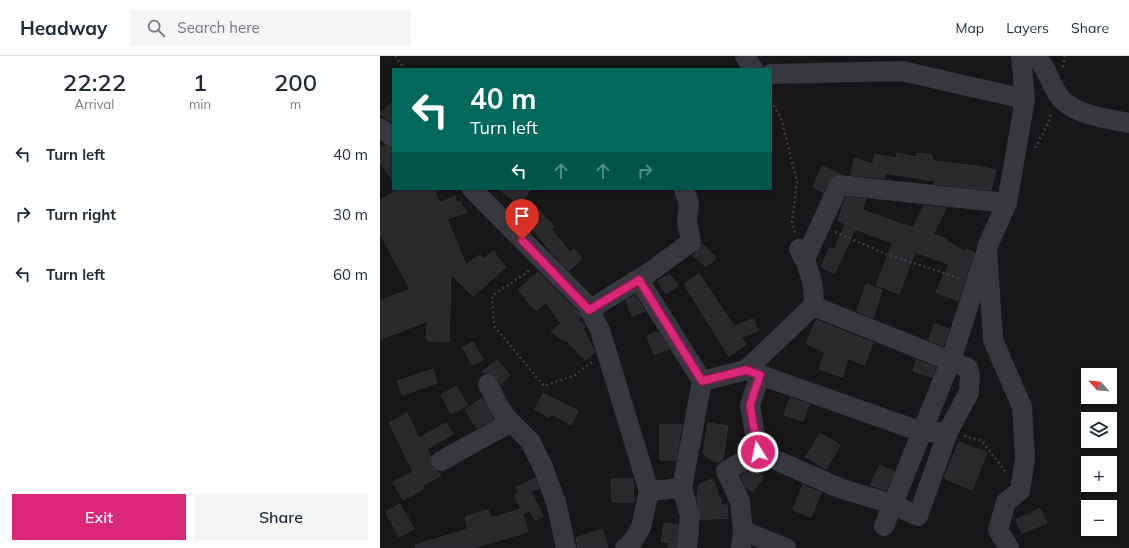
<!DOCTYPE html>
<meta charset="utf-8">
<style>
body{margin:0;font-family:Mulish,sans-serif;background:#f6f6f7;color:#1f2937;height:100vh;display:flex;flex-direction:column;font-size:15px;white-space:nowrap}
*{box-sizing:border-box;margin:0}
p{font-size:13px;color:#747a83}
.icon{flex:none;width:22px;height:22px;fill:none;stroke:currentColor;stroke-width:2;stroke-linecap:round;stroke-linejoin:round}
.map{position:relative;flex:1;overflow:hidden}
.details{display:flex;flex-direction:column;background:#fff;width:380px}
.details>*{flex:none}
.banner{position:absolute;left:12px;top:12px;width:380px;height:122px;border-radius:0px;box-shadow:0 1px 3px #0004;background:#00695c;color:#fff;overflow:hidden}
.needle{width:26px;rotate:297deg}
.fabs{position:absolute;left:701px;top:312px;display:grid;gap:8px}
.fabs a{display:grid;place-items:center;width:36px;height:36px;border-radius:0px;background:#fff;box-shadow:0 1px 3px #0004;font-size:20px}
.pin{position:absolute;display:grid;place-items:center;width:34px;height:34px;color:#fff;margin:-41px -17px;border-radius:50% 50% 50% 0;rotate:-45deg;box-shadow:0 0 4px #0007}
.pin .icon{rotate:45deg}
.me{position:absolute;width:44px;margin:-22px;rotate:350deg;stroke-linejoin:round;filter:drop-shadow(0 0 3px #0008)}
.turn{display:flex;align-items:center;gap:14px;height:84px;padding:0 12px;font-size:18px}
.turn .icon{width:52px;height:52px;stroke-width:2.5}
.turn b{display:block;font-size:28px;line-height:34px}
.lanes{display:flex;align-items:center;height:38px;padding:0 12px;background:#0003;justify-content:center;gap:20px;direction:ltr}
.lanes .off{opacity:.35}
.eta{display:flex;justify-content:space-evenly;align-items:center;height:68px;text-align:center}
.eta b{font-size:24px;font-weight:600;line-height:28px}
.button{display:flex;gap:8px;margin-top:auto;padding:8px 12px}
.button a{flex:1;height:46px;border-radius:0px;background:#db2777;color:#fff;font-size:16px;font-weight:600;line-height:46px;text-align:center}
.button a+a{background:#f6f6f7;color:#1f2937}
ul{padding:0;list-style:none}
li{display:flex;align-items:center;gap:12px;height:60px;padding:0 12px}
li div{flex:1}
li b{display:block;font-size:15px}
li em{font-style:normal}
header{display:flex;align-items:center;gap:24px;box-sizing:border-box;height:56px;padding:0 20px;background:#fff;border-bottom:1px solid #e0e1e3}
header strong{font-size:19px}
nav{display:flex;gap:22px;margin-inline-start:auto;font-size:14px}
.search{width:280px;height:36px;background:#f6f6f7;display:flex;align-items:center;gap:10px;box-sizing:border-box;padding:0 14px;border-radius:0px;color:#747a83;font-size:15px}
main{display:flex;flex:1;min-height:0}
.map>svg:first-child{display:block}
.building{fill:#29292c;stroke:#303034}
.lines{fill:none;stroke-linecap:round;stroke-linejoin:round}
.path{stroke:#3d3f44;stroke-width:2.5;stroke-dasharray:2 3;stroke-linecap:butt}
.minor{stroke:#37383d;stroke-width:20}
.route-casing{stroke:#8e194d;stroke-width:10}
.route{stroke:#db2777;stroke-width:7}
</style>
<header>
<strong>Headway</strong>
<div class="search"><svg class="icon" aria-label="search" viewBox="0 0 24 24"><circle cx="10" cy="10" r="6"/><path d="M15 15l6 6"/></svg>Search here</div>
<nav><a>Map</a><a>Layers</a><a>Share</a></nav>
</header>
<main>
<section class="details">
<div class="eta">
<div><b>22:22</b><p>Arrival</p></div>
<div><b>1</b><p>min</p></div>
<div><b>200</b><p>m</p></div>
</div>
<ul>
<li><svg class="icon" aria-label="left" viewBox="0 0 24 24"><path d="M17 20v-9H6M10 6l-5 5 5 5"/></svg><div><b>Turn left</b></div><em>40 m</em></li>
<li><svg class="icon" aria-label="right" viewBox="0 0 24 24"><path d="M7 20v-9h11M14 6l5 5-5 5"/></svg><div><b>Turn right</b></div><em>30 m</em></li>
<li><svg class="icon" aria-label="left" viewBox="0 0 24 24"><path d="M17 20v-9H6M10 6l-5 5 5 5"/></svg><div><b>Turn left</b></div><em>60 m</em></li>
</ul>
<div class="button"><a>Exit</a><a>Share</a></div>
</section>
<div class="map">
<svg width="749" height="492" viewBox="0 0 749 492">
<rect width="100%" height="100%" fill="#161618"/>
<g class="building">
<polygon points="13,45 13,67 0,58"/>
<polygon points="5,89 13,92 13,125 0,106 0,93"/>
<polygon points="517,97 537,101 537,97 552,99 552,105 597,110 616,114 611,134 554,128 555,125 506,117 504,122 470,119 475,102 493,108 495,98 516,102"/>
<polygon points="442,110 460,118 453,119 443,136 433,131"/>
<polygon points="18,133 54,133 60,147 75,140 77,147 80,145 87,156 67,163 86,209 100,199 104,203 113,195 126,211 93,240 71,218 69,286 47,285 47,265 0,284 0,245 30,233 0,178 0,144"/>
<polygon points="119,133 151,133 138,149"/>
<polygon points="466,141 486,143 482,154 533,172 544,150 566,152 553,178 567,183 566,185 585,196 586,193 594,196 578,245 556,236 569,208 535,196 519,238 496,229 513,187 475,173 455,217 441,211 450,192 454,194 466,168 458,165"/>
<polygon points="160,155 174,171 171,173 190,196 194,193 202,202 189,215 171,196 147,166"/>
<polygon points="322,188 336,202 326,211 313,199"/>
<polygon points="158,216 198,256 200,261 198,264 205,270 203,272 215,296 205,304 186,284 184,285 171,275 181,267 166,246 156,255 138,234"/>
<polygon points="289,218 298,230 286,238 278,225"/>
<polygon points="319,218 354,270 373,263 378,275 361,281 366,289 349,300 304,228"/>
<polygon points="486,228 502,234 493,262 477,255"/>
<polygon points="255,239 265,255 252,260 246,244"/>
<polygon points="436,264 493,287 484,309 468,302 462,321 439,313 445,296 426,287"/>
<polygon points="554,268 569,273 563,290 549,284"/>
<polygon points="278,276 289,293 274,299 267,280"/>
<polygon points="93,286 103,304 92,309 83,292"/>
<polygon points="117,304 130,319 121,328 114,318 102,316"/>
<polygon points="536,304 556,311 552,321 533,315"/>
<polygon points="53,313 57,327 22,339 17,325"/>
<polygon points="76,330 87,349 71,358 61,339"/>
<polygon points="163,337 198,355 191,369 171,358 169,361 155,353"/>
<polygon points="102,342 113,363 97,372 85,354"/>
<polygon points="410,342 429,348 423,365 404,359"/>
<polygon points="27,357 39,382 66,367 73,378 47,393 51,400 51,410 61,419 42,430 43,433 23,444 13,426 33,416 9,367"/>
<polygon points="328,367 348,370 343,403 339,406 333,405 323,397"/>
<polygon points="280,368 302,369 296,404 280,404"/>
<polygon points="440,377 460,389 446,413 426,401"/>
<polygon points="579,386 607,397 592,434 564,422"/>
<polygon points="500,409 514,416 506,434 490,429"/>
<polygon points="373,413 384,421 372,436 366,431 361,420"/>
<polygon points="155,422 159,432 151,436 163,460 155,464 150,455 143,457 142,455 148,476 92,492 36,492 35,489 88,473 85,461 108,454 111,462 141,453 134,439 139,436 136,431"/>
<polygon points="231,423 253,423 254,446 232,446"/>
<polygon points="333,423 338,437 337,442 339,440 342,449 347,449 348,462 321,464 317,441 319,428"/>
<polygon points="423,429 441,437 431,461 413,454"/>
<polygon points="20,448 34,473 19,481 6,456"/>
<polygon points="660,453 667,467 642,477 636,464"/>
<polygon points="284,467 298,469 296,492 287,492 290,487 281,486"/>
<polygon points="222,473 228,492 198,492 196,482"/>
</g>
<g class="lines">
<g class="path">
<polyline points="15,0 25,13"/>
<polyline points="683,11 685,0"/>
<polyline points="391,45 401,62 417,126 412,166 415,177"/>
<polyline points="655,92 668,68 671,57"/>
<polyline points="455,176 506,198 579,222"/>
<polyline points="149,215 112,240 114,270 164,330 195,319 213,305"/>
<polyline points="584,380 602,385 626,416"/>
</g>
<g class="minor">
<polyline points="365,0 373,13"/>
<path d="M 656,0 C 667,12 669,24 677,37 C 689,59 727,62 749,67"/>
<polyline points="391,18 522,15 645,43"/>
<polyline points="0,72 13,81"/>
<polyline points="92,133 207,249 220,274 269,435 261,471 252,486 245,492"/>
<polyline points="425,203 459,129 627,147"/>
<polyline points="259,224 322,325"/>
<polyline points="209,254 270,216 311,186 307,165 309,148 304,133"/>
<path d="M 366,314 L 433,250 C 436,231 428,209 419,193"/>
<polyline points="108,328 118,349 126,361 150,385 162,409 176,446 186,492"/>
<polyline points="378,396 459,432 512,448 538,460 568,376 589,336 590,320 588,312 433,250"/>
<polyline points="61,405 131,366"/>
<polyline points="302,432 310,460 307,492"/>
<polyline points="269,435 302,432 322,325 366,314 542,376 568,376"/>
<polyline points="504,470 571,304 604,201"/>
<polyline points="363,475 406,492"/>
<polyline points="361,492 363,475 360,445 346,415 378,396 370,349 380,319"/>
<polyline points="629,492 618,474 626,446 640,435 645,403 642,351 613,284 607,191 627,147 645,43 641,0"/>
</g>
</g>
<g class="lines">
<g class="route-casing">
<polyline id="route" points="142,184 209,254 259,224 322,325 366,314 380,319 370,349 378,396"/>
</g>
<use href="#route" class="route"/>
</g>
</svg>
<div class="fabs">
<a><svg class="needle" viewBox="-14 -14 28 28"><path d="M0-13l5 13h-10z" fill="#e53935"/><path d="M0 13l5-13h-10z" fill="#747a83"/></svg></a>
<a><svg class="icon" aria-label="layers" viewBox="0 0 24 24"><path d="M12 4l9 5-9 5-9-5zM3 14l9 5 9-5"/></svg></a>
<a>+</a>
<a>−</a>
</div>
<div class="pin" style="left:142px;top:184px;background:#d93025"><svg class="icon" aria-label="arrive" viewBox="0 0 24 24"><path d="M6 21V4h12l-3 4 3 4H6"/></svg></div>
<svg class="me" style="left:378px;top:396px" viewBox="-20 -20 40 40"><circle r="17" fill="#db2777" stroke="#fff" stroke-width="3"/><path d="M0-11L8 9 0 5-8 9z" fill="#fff"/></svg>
<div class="banner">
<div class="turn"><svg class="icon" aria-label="left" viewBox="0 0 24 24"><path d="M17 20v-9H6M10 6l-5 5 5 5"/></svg><div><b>40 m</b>Turn left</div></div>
<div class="lanes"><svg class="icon" aria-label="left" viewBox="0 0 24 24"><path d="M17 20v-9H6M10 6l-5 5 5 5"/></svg><svg class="icon off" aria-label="ahead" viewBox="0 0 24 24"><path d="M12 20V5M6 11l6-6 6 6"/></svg><svg class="icon off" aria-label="ahead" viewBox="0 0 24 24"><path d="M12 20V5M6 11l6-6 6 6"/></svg><svg class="icon off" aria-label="right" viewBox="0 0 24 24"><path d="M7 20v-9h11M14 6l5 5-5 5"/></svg></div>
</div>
</div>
</main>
